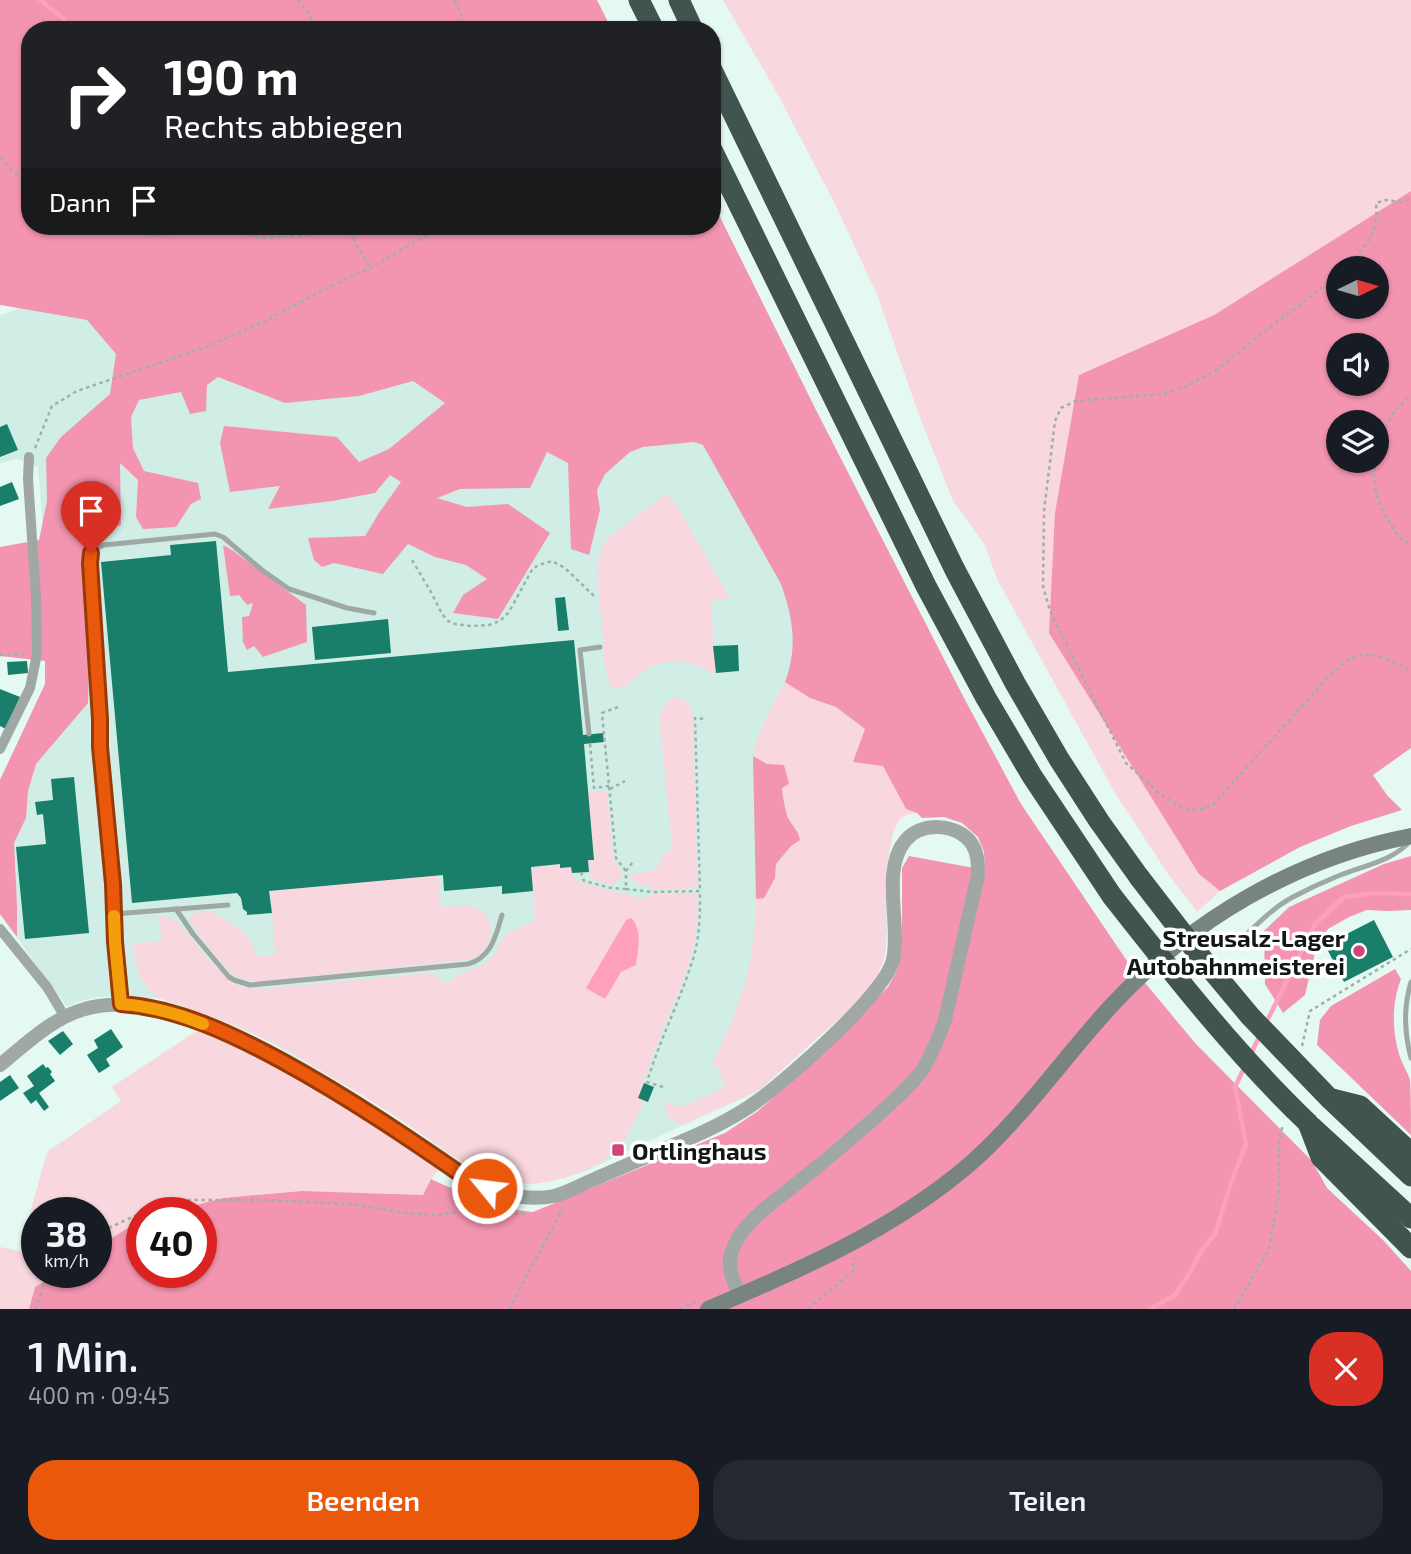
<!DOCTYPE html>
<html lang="de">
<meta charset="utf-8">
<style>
body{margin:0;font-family:"Exo 2",sans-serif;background:#242831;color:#f1f3f6;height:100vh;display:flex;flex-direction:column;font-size:26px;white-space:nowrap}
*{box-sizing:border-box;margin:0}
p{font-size:23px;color:#9ea1a6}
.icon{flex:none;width:38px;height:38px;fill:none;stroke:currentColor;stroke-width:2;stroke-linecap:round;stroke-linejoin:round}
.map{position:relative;height:1309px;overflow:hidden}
.details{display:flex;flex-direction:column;background:#171b24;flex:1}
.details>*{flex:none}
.hud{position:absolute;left:21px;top:21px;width:700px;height:214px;border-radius:28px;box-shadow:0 2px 5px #0004;background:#202124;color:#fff;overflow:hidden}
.needle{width:46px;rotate:85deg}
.tools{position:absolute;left:1326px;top:256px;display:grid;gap:14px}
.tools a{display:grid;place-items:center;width:63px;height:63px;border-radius:50%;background:#171b24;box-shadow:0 2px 5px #0004;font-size:35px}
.speed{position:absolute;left:21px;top:1197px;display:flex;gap:14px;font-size:35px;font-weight:700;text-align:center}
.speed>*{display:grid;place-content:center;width:91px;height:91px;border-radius:50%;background:#171b24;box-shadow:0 2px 5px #0004;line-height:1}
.speed small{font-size:18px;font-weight:400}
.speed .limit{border:10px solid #d22;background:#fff;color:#111}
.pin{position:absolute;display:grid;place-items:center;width:60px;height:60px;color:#fff;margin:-72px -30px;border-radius:50% 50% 50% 0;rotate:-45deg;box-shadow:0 0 7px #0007}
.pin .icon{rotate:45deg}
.me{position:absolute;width:77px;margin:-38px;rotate:299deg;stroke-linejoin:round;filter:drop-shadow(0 0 5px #0008)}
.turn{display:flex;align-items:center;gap:24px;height:147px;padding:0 28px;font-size:32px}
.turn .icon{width:91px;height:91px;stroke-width:2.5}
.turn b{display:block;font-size:49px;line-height:60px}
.then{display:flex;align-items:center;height:66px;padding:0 28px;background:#0003;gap:14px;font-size:26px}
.round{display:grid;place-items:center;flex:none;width:74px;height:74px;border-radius:28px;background:#242831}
.summary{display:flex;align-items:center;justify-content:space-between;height:119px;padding:0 28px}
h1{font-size:42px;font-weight:600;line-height:52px}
.button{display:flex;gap:14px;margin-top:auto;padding:14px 28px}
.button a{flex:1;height:80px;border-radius:28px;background:#ea580c;color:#fff;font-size:28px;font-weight:600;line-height:80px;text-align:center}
.button a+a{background:#242831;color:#f1f3f6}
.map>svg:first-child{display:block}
.built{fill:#d0eee5}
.green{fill:#f9d7df}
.forest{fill:#f395b0;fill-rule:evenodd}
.water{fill:#ffa0bb}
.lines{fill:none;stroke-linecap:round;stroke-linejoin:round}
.stream{stroke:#ffa0bb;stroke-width:4.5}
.building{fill:#197e6a}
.path{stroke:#9fb0aa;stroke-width:2.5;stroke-dasharray:3.5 3.5;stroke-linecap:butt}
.service{stroke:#9fa8a5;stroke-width:5}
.minor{stroke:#9fa8a5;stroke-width:10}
.tertiary{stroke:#9fa8a5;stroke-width:14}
.secondary{stroke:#778480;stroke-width:16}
.motorway{stroke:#42544f;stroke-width:21}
.motorway-bridge{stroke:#42544f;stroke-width:21}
.route-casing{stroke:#983908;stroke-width:18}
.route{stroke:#ea580c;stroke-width:12}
.slow{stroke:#f59e0b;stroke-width:12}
.poi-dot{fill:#d04478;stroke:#fff;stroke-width:2.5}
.labels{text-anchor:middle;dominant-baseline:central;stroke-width:7;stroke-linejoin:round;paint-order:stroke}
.poi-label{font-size:24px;font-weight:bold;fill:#111816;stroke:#fff;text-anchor:end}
</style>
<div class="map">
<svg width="1411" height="1309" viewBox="0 0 1411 1309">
<rect width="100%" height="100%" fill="#e4f9f2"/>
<polygon class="built" points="681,226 908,796 893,832 886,871 887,928 886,946 883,963 790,1063 758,1091 683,1125 584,1172 536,1184 507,1183 484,1175 447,1153 416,1130 364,1096 274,1044 230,1023 159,998 146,999 126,996 100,997 80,1001 67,1007 0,914 0,780 45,684 53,651 38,467 18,459 0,463 0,315 11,312 47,296"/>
<g class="green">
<polygon points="723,0 1411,0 1411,191 1214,315 1079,375 1199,874 1220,891 1197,912 1168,874 1115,793 997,579 985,545 953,501 919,415 878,297 836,206 776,91"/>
<path d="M 665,495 L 668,495 L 673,499 L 730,599 L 711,601 L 716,673 L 713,674 C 693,661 669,656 647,669 C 638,674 626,691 615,688 C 611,687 610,684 608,680 C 603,664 604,644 602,627 C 600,606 596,583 598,562 C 599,553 603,545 608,538 Z"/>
<path d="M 785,682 L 810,698 L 836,707 L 865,729 L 883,766 L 906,809 L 917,813 L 906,815 L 900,819 L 893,832 L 886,871 L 886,946 L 883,963 L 874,981 L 850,1009 L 758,1091 L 683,1125 C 670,1121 662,1114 667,1100 L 672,1105 L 681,1107 L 725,1087 L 718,1067 L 712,1064 C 741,1006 755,966 756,899 L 764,898 L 775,878 L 776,864 L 791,846 L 798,831 L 787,816 L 786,804 L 781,796 L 782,788 L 767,764 L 753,756 C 758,729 772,706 785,682 Z"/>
<path d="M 675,697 C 686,698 691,705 693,716 L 697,883 L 696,888 L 652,890 L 649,886 L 643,886 L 633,881 L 631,874 L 654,870 L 659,864 L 661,857 L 672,849 L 659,716 L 667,702 Z"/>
<polygon points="607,791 613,859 621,871 622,875 620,879 613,885 599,882 591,877 588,860 594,859 588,792"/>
<path d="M 560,864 L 560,868 L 571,867 L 575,878 L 581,883 L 637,897 L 650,897 L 651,894 L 696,893 C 704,952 673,999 654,1052 C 648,1067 644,1083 638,1098 L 644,1101 C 625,1145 612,1164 564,1178 C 497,1197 466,1164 415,1129 C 393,1114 370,1100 347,1086 C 323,1072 299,1056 273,1043 C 237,1025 198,1011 159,998 C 139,984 136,967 133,944 L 162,940 L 158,916 L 167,917 L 176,921 C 192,937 220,978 238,985 C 246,989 256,988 265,989 L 432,973 C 439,979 443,983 452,982 L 452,977 L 459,976 C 467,968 480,969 488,961 C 495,955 498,945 504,938 C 510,929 523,927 533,922 L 535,914 L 531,867 Z"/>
<path d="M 438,875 L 441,908 C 449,907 460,905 469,906 C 498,911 497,947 473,959 L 265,981 C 255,981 246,981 237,977 C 222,968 202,937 190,922 L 190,916 L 194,913 L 212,912 L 223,918 L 242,931 L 251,941 L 256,956 L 275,956 L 271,898 L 269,898 L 269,891 Z"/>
<path d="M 198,1030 C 238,1046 276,1067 313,1088 C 357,1112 400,1137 439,1169 L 431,1179 L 423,1195 L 302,1191 L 223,1198 L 166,1213 L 142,1213 L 142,1219 L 96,1248 L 96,1213 L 37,1213 L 37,1272 L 59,1272 L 35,1287 L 29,1309 L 0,1309 L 0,1247 L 25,1252 L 34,1223 L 28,1220 L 47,1152 L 121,1101 L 112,1087 Z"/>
</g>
<g class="forest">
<path d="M 0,0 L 597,0 L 612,30 L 30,30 L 30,226 L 712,226 L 712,201 L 817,412 L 964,698 L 1021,804 L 1127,961 L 1195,1043 L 1312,1161 L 1327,1188 L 1383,1240 L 1411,1271 L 1411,1309 L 29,1309 L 35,1287 L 59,1272 L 96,1272 L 96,1248 L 142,1219 L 142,1272 L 201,1272 L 201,1213 L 166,1213 L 223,1198 L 302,1191 L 423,1195 L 431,1179 C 464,1194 497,1209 533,1212 L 725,1133 L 758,1111 L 818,1057 L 888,987 L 897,970 L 902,945 L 902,868 L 909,856 L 985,870 L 984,852 L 978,837 L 962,823 L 944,817 L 922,818 L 917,813 L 906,809 L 883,766 L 853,762 L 865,729 L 836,707 L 810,698 L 785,682 C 798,647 793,618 781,584 L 703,445 L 694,442 L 643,447 L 630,452 L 605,474 L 597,490 L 600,510 L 589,555 L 571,549 L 568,463 L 547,452 L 530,488 L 460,489 L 437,498 L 467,507 L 508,504 L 550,533 L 498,619 L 453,613 L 463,595 L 487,579 L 466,565 L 435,557 L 408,544 L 383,574 L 334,563 L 322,567 L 314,560 L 308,538 L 365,536 L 379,513 L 401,482 L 390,475 L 375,493 L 332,501 L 268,509 L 280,486 L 230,492 L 220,443 L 224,426 L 337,437 L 359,462 L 389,449 L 445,403 L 413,381 L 359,396 L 285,403 L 218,377 L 207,385 L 206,411 L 190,414 L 181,392 L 139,400 L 131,417 L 133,448 L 144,471 L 198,483 L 201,499 L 191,504 L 176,527 L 143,529 L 136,517 L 138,480 L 120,463 L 121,525 L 101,533 L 88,555 L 90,621 L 88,703 L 36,764 L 28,791 L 26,818 L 14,843 L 17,906 L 17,937 L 0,914 L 0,780 L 45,684 L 45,661 L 0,656 L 0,547 L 39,540 L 47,501 L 46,458 L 61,437 L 110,394 L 116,354 L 87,320 L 1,305 L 0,306 Z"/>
<path d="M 1411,191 L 1411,748 L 1373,775 L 1387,795 L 1402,810 L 1351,826 L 1300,847 L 1220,891 L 1199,874 L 1049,633 L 1055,513 L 1079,375 L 1214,315 ZM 1339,268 L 1377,268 L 1377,306 L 1339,306 ZM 1339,345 L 1377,345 L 1377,383 L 1339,383 ZM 1339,422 L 1377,422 L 1377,460 L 1339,460 Z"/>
<polygon points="223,545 232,550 306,605 307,642 263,657 254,646 247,650 243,642 242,617 249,616 253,603 247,605 239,595 230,596"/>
<path d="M 753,756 L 767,764 L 784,765 L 789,784 L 782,788 C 782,794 786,813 788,818 C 793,827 798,830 800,840 L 791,846 L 776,864 L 775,878 L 764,898 L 756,899 Z"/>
<polygon points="1411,856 1411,910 1387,911 1367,910 1349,917 1328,929 1316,948 1305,995 1283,1013 1265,984 1264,931 1289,907 1384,864"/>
<path d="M 1395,969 L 1401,979 C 1391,1005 1392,1034 1401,1060 C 1404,1067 1408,1073 1410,1080 C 1411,1093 1411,1121 1411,1135 L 1317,1045 L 1320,1020 L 1331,1006 Z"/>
</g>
<path class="water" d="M 631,918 C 643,930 638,949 636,965 L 621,972 L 605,999 L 586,988 L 626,920 Z"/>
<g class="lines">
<g class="stream">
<polyline points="40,0 64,19 71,30"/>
<polyline points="1266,1023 1315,924 1344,897 1374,893 1411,894"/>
<polyline points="1251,1054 1259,1037"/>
<polyline points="1150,1309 1175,1295 1192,1269 1201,1251 1215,1234 1232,1180 1246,1144 1235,1087 1244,1068"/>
</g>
</g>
<g class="building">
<polygon points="7,424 18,450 0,457 0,427"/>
<polygon points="12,482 19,499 0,506 0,487"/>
<polygon points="216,541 228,672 574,640 583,735 603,733 604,742 584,744 594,860 588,860 589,872 572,873 571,867 560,868 560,864 531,867 533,891 502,894 502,886 444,891 443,875 269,891 272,913 247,915 247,912 243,909 241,898 237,893 132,903 101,562 171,555 170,545"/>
<polygon points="565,597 569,630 558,631 555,598"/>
<polygon points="388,619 391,653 315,660 312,627"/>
<polygon points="738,645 739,671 716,673 713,646"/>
<polygon points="27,661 28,673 8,675 7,662"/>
<polygon points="0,689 20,697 6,729 0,726"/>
<polygon points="74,777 89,933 25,939 16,847 46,844 43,814 37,815 35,802 53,800 51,779"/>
<polygon points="1374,920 1393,957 1344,982 1325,945"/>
<polygon points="111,1029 123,1047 106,1059 110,1066 99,1073 87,1055 98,1048 94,1040"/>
<polygon points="63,1031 73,1044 60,1055 48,1041"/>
<polygon points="43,1064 46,1068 48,1067 52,1072 50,1074 55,1081 39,1093 49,1107 44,1111 36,1100 31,1104 23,1093 34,1086 27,1076"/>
<polygon points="10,1075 19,1088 0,1101 0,1082"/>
<polygon points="644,1083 654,1087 648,1102 638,1098"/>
</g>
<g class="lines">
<g class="path">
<polyline points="298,0 320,30"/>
<polyline points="455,0 467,30"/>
<polyline points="0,158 30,188"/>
<polyline points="104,226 112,229 153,236 188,232 232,231 260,238 303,236 318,233 332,226"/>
<polyline points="346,226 370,268"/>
<path d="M 1345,268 C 1365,248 1379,233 1376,203 L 1386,200 L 1401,202 L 1411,198"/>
<path d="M 1339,274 L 1214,371 L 1187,386 L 1164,394 L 1076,401 L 1061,408 L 1055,421 L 1044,511 L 1043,586 L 1050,611 L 1126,763 L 1159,793 L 1175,804 L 1190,810 L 1203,809 L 1213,805 L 1320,686 C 1330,676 1341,662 1354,657 C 1372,649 1395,662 1411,671"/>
<polyline points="35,448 52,406 77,391 209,346 269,319 327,288 370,268 442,226"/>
<polyline points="1377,454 1382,433 1394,411 1411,396"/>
<path d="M 1376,460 C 1369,493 1384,515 1402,541 L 1411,543"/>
<polyline points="412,560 431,592 442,614 448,621 455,624 471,626 489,625 500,621 509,612 533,568 542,564 552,561 565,568 595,597"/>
<polyline points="0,655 24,654"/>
<polyline points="618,707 602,713 616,858 626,871"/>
<polyline points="590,744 594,788 610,786"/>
<polyline points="610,789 625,781"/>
<polyline points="581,872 584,881 611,888 626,889 626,871 633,862"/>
<polyline points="626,889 652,892 700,891 695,718 705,719"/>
<polyline points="1302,1046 1310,1011 1411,949"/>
<path d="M 663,1087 L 647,1082 C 659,1042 678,1005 691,965 C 700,941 700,916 700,891"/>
<polyline points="480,1209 520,1214 526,1213"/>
<polyline points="96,1234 147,1210 187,1200 262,1200 351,1204 406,1213 436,1215 480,1209 479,1204 481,1202"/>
<polyline points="35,1309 49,1272"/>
<polyline points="509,1309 563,1208"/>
<polyline points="680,1309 695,1302"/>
<polyline points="808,1309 853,1271 854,1257"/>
<polyline points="1234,1309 1269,1249 1279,1193 1279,1140 1283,1124"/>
</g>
<g class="service">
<polyline points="589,734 580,650 600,647"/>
<path d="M 176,909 L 193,934 L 229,977 L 234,980 L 250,985 L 468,964 C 491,958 496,936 502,915"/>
<polyline points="114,914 228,905"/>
<path d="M 1238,942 C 1256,926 1272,908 1293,897 C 1308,889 1323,882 1338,876 C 1362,866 1394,861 1411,840"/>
<path d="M 1411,982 C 1403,1008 1404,1032 1411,1058"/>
<path d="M 121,1004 L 115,942 L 113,884 L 100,747 L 100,719 L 90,563 C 92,550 92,550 104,545 L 215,534 L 223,537 L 262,570 L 289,589 L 347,608 L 374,613"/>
</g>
<g class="minor">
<polyline points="0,749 30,688 37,654 36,597 28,479 29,457"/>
<polyline points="0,929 47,987 65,1017"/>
</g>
<path class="tertiary" d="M 0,1065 C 26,1044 52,1018 85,1009 C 173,982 337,1090 410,1139 C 444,1162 478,1194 522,1197 C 532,1198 544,1198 554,1196 C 567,1193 582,1184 595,1179 C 624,1166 654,1154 683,1141 C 709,1130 734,1118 756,1102 C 788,1079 884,995 893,960 C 901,925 881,870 905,841 C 921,821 958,823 972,844 C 978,854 978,863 978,875 L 945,1020 C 939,1037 932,1053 923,1069 C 911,1086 893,1101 878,1115 C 851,1139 824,1162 796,1184 C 773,1203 739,1224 731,1254 C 727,1268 734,1283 740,1295"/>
<path class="secondary" d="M 708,1309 C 800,1270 895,1229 971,1163 C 1024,1116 1064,1057 1112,1005 C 1191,920 1296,858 1411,836"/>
<g class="motorway">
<polyline points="639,0 654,30"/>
<polyline points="679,0 693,30"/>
<polyline points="712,70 955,570 1015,683 1059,759 1099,821 1139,877"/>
<polyline points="712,150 926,586 986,698 1032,776 1112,896"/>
<polyline points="1330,1099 1411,1176"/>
<polyline points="1332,1099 1360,1106 1411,1153"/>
<polyline points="1308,1123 1321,1157 1411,1248"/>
<polyline points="1312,1127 1411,1218"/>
</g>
<g class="motorway-bridge">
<polyline points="1139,877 1200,956 1250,1016 1330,1099"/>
<path d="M 1112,896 C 1174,975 1236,1054 1308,1123"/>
</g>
</g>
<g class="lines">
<g class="route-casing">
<path id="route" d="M 91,553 L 90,563 L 100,719 L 100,747 L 113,884 L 115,942 L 121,1004 C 178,1008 232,1034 282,1061 C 348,1097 410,1139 472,1182 L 487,1188"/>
</g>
<use href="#route" class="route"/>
<path class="slow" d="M 114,916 L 115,942 L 121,1004 C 149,1006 176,1013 203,1024"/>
</g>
<g class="poi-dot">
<circle cx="1359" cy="951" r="7"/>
<rect x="611" y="1143" width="14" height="14" rx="3.5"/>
</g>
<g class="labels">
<g class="poi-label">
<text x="1345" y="937">Streusalz-Lager<tspan x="1345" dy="28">Autobahnmeisterei</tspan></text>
<text x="632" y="1150" text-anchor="start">Ortlinghaus</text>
</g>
</g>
</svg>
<div class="tools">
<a><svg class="needle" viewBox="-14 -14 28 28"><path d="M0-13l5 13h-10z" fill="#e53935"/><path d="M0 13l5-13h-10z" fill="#9ea1a6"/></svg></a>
<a><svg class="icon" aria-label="sound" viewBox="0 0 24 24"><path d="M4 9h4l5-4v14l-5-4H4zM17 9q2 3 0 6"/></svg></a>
<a><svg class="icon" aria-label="layers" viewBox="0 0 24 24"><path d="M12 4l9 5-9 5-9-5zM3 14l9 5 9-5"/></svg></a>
</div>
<div class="speed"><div>38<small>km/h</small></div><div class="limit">40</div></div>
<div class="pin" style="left:91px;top:553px;background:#d93025"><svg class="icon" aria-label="arrive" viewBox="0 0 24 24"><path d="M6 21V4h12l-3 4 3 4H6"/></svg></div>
<svg class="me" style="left:487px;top:1188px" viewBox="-20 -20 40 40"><circle r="17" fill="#ea580c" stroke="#fff" stroke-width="3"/><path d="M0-11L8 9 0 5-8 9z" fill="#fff"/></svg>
<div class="hud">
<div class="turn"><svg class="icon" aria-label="right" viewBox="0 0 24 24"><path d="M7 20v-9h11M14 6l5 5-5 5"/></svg><div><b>190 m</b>Rechts abbiegen</div></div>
<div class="then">Dann<svg class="icon" aria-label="arrive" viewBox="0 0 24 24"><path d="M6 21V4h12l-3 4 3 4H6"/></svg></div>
</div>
</div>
<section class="details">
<div class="summary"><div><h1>1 Min.</h1><p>400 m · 09:45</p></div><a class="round" style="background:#d93025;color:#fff"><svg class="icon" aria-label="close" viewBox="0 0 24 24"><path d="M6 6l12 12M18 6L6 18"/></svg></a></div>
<div class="button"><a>Beenden</a><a>Teilen</a></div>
</section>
